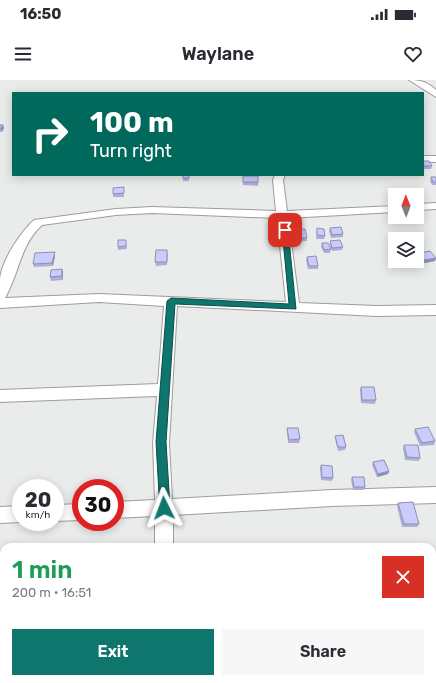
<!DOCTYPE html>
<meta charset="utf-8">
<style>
body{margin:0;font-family:Rubik,sans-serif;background:#f7f7f7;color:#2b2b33;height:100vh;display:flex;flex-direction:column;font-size:15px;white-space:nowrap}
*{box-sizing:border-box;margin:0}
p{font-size:13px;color:#7c7c81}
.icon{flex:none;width:22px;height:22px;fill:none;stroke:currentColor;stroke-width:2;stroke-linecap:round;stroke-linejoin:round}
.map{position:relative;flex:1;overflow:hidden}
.sheet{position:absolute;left:0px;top:463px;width:436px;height:140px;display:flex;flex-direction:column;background:#fff;border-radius:12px 12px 0 0;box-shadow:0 2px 10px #0003}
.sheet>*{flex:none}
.banner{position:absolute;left:12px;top:12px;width:412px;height:84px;border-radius:0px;box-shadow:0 2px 10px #0003;background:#00695c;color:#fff;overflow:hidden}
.needle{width:26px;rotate:359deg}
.controls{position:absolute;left:388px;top:108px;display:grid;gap:8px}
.controls a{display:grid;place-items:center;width:36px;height:36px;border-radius:0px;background:#fff;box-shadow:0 2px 10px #0003;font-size:20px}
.speed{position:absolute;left:12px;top:399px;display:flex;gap:8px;font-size:20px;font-weight:700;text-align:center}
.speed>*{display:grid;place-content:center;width:52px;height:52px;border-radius:50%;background:#fff;box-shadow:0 2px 10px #0003;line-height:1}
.speed small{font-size:10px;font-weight:400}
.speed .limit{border:6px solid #d22;background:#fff;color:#111}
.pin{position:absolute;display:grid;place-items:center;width:34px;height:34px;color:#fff;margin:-17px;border-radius:8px;box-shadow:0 2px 6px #0006}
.me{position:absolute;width:44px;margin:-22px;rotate:357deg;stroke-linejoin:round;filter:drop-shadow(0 0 3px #0008)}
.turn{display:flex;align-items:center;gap:14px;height:84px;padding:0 12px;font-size:18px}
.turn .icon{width:52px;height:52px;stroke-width:2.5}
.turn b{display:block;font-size:28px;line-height:34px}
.round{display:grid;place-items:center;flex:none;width:42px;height:42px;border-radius:0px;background:#f7f7f7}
.head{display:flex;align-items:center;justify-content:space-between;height:68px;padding:0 12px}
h1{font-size:24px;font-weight:600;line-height:30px;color:#1e9e55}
.button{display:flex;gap:8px;margin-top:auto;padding:8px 12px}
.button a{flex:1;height:46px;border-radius:0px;background:#0f766e;color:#fff;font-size:16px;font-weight:600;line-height:46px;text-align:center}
.button a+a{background:#f7f7f7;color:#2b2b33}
.status{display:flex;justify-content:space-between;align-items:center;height:28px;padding:0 20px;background:#fff;direction:ltr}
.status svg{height:11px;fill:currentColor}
header{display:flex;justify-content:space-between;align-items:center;height:52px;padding:0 12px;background:#fff;font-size:18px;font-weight:600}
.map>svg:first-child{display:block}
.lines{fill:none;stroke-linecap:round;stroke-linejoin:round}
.minor-casing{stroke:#9b9e9c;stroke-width:2}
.minor{fill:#fff;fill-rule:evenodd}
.wall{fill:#aeafd9}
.shaded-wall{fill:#8d8fb0}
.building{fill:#caccfc;stroke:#8d8fb0}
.route{fill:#0f766e;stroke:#0a4d48}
</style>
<div class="status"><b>16:50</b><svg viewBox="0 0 49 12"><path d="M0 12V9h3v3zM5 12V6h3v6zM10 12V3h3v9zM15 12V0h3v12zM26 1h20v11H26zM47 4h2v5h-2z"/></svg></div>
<header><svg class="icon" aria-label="menu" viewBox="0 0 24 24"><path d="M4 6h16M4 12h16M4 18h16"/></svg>Waylane<svg class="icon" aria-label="heart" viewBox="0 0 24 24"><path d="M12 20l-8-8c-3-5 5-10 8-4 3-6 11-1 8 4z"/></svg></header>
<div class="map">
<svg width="436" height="603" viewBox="0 0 436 603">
<rect width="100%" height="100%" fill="#e9ecea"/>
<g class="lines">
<g class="minor-casing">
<g id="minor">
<path d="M 409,0 C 421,0 427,2 436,10 L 436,17 Z"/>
<rect x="423" y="76" width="13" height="6"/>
<path d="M 275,95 L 285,95 L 283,100 L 287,131 L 395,126 L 395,132 L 288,138 L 299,223 L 377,226 L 436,225 L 436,235 L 377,236 L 177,226 L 169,363 L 172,419 L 332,410 L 436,407 L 436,423 L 332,426 L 173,435 L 173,467 L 155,467 L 155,436 L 115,438 L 115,422 L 155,420 L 153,363 L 157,316 L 0,322 L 0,310 L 158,304 L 164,226 L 99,222 L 0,228 C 0,218 0,208 0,199 C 2,180 20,153 34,140 L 116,129 L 152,127 L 276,131 L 273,100 ZM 152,133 L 277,138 L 286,222 L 99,214 L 5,218 C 19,194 20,165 42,145 L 116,135 Z"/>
<polygon points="436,123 436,129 417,130 417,124"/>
<polygon points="81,424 81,440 55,441 55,425"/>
<polygon points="21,426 21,442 0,443 0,427"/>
<rect x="432" y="564" width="4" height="20"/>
<polygon points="0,589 4,589 4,599 25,599 23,603 0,603"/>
<rect x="150" y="599" width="22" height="4"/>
</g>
</g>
<use href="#minor" class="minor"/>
</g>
<g class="wall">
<polygon points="0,45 3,45 4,48 2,52 0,52"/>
<polygon points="423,81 432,86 431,89 423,89"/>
<rect x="183" y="95" width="6" height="6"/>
<polygon points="243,96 258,96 258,106 243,105"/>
<polygon points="431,97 436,97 436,105 432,105 430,101"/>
<polygon points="124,107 124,117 113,117 113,114"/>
<polygon points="317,148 325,156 324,159 316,159"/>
<polygon points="330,148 343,154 343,157 331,158 329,151"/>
<polygon points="293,150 307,158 307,161 295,162 292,153"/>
<polygon points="126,160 127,169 118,170 118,167"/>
<polygon points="330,161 343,167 342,170 332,171 330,164"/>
<polygon points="322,163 331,169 330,173 324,173 321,167"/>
<polygon points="168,173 167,185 156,186 155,182"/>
<polygon points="419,173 436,178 435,181 424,183 418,176"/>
<polygon points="55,176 53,186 34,187 33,184"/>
<polygon points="307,177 318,186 318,189 308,189 306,180"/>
<polygon points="63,192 63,200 51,201 50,197"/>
<polygon points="361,307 376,320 375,324 361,323 360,310"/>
<polygon points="287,348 300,359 299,363 288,363 287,352"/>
<polygon points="415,349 435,361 434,365 420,366 414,352"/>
<polygon points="335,356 346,367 345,370 338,371 335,359"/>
<polygon points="404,365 420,378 419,381 405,380 403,368"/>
<polygon points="373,382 389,391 388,394 377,397 372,385"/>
<polygon points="321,385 333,398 332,401 321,400 320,388"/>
<polygon points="352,397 365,407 364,410 353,410 351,400"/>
<polygon points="398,423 419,444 417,447 402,447 397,426"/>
<polygon points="435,492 436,492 436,500 433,495"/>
</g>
<g class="shaded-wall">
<polygon points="3,45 4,48 2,52 1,49"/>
<polygon points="55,172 55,176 53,186 52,183"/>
<polygon points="436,178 435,181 424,183 425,180"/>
<polygon points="62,189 63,192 63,200 62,196"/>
<polygon points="389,391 388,394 377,397 378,394"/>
</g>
<g class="building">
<polygon points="0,45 3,45 1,49 0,49"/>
<polygon points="423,81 429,81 432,86 423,86"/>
<rect x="183" y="95" width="6" height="3"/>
<rect x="243" y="96" width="15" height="6"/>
<polygon points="431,97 436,97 436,102 433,102"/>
<polygon points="124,107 124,113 113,114 113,108"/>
<polygon points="341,147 343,154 332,155 330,148"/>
<polygon points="317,148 324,149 325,156 317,155"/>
<polygon points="305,149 307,158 295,158 293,150"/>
<polygon points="118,160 126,160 126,166 118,167"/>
<polygon points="340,160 343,167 332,168 330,161"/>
<polygon points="322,163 328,163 331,169 324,170"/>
<polygon points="156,170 167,170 167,182 155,182"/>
<polygon points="430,171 436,178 425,180 419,173"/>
<polygon points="55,172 52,183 33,184 35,173"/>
<polygon points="316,176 318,186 309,186 307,177"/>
<polygon points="62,189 62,196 50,197 51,190"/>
<polygon points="361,307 374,307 376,320 362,320"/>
<polygon points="428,347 435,361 422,363 415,349"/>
<polygon points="287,348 298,348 300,359 289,360"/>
<polygon points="343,355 346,367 338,367 335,356"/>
<polygon points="404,365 418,365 420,378 407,377"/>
<polygon points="384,380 389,391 378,394 373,382"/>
<polygon points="321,385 332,386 333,398 322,397"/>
<polygon points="352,397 364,397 365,407 354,407"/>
<polygon points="413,422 419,444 404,444 398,423"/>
</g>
<polygon class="route" points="282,148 288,150 296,229 175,224 166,362 170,428 168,431 164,433 160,431 156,362 167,221 171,218 289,224"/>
</svg>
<div class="controls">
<a><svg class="needle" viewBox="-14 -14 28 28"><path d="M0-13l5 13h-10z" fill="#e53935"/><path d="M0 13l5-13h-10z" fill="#7c7c81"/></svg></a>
<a><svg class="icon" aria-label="layers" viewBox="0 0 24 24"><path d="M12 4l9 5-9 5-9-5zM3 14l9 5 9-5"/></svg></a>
</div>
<div class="speed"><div>20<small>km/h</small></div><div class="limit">30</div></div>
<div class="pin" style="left:285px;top:150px;background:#d93025"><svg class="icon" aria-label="arrive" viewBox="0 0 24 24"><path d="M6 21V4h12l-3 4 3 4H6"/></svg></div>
<svg class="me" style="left:164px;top:428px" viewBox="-20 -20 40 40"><path d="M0-17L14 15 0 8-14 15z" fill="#0f766e" stroke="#fff" stroke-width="4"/></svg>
<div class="banner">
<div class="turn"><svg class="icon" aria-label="right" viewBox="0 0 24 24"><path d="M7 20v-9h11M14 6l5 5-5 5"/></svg><div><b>100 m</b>Turn right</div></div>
</div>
<section class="sheet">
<div class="head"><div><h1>1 min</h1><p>200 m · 16:51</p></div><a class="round" style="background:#d93025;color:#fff"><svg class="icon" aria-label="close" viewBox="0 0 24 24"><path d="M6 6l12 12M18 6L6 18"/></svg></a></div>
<div class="button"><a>Exit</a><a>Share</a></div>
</section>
</div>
